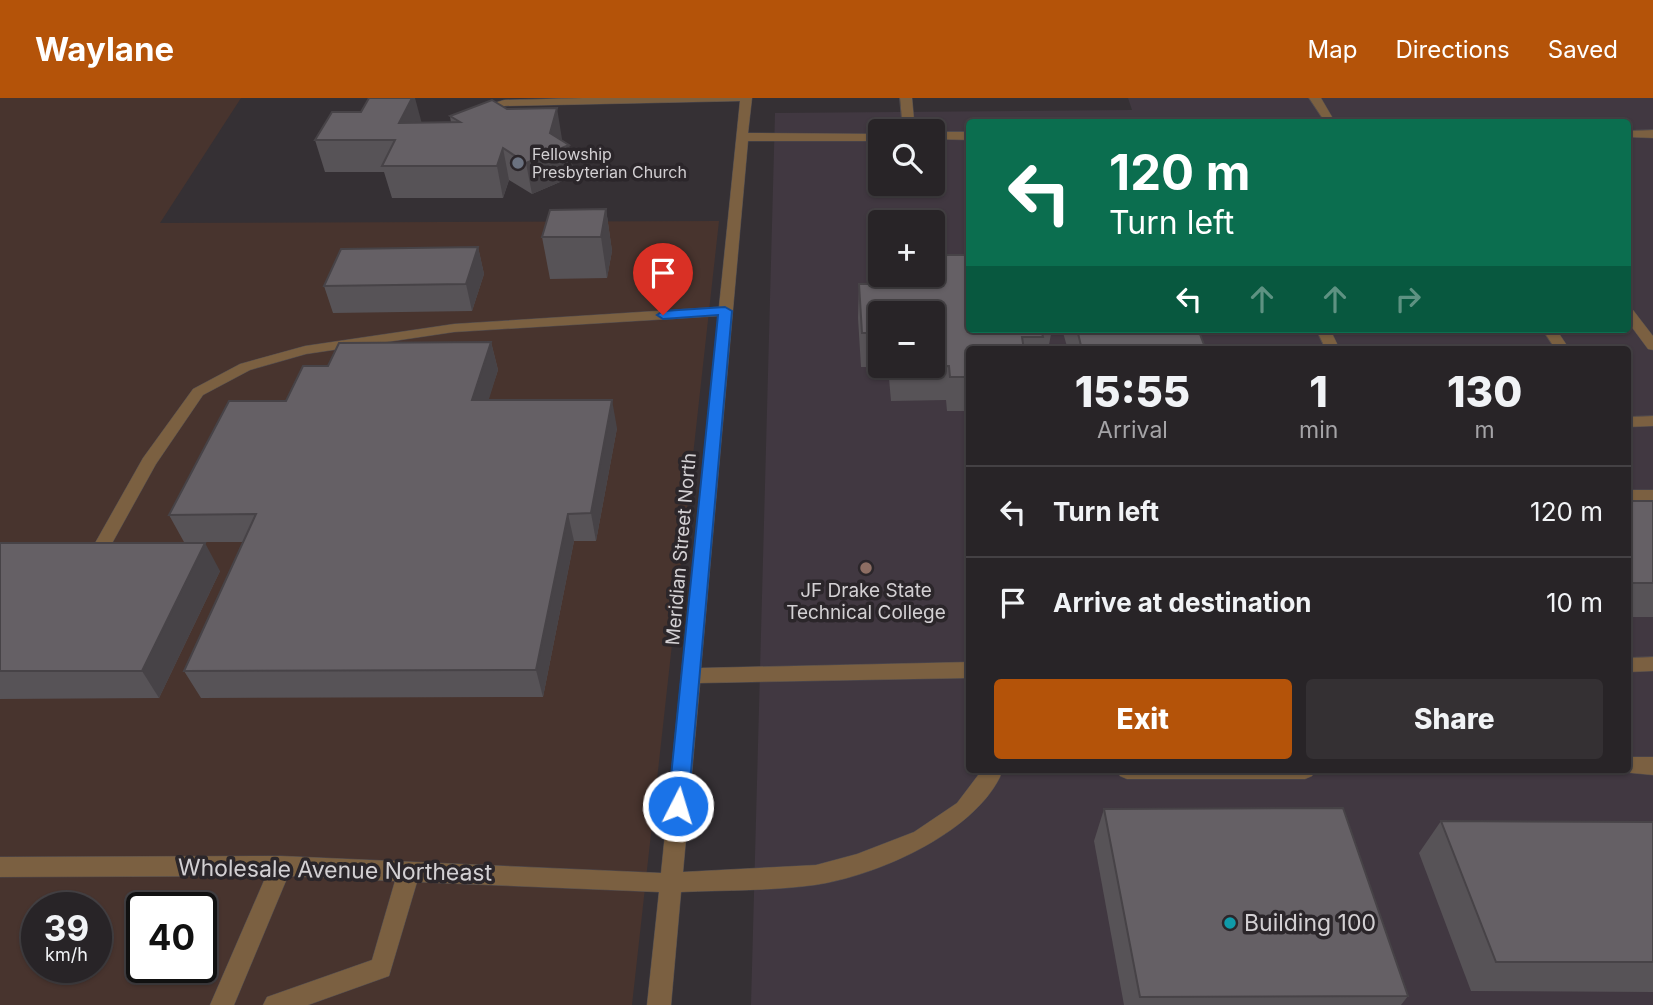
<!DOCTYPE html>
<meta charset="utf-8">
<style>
body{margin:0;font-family:Inter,sans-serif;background:#343033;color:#f1f3f6;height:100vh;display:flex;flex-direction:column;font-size:26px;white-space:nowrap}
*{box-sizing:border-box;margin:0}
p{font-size:23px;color:#a5a4a7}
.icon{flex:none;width:38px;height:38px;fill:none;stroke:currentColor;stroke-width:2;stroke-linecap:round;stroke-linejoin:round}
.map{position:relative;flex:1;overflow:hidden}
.sheet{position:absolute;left:966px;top:248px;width:665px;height:427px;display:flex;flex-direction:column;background:#282427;border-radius:7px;box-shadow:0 2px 5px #0004,0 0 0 2px #444144}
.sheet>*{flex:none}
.hud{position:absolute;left:966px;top:21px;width:665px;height:214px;border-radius:7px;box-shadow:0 2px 5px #0004,0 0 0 2px #444144;background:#0b6e4f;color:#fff;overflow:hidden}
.fabs{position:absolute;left:868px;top:21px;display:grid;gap:14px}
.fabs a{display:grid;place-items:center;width:77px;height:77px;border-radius:7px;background:#282427;box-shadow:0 2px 5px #0004,0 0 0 2px #444144;font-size:35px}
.speed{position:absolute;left:21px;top:794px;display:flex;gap:14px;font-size:35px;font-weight:700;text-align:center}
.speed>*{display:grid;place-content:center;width:91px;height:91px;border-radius:50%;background:#282427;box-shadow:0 2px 5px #0004,0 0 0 2px #444144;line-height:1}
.speed small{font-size:18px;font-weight:400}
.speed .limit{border:4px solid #111;border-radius:10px;background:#fff;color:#111}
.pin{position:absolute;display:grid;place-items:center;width:60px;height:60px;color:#fff;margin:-72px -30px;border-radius:50% 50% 50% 0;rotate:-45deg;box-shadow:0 0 7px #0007}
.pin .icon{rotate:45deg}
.me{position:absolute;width:77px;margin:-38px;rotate:5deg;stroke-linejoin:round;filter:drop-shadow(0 0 5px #0008)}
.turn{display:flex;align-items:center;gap:24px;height:147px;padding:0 28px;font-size:32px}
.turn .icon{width:91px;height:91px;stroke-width:2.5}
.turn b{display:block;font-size:49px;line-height:60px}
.lanes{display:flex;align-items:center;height:66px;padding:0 28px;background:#0003;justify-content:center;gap:35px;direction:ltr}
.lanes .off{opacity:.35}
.eta{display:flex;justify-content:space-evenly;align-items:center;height:119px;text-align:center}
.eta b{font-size:42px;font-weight:800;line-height:49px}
.cta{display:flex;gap:14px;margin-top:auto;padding:14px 28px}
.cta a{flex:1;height:80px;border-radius:7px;background:#b45309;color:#fff;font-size:28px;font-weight:800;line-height:80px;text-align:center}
.cta a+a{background:#343033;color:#f1f3f6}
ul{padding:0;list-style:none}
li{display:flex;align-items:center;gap:21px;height:91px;padding:0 28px;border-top:2px solid #444144}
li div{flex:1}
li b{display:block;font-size:26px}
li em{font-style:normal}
header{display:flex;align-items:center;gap:42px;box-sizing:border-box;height:98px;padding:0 35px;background:#b45309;color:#fff}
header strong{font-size:33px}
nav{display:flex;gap:38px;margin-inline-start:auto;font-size:24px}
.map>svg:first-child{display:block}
.industrial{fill:#48342e;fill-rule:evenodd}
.built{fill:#413841;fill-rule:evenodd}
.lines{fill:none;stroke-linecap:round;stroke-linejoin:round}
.minor-casing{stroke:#514d51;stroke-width:1}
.minor{fill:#7b6041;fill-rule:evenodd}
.wall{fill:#575357;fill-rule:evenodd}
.shaded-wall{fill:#474347}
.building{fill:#656065;stroke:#474347;stroke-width:2}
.route{fill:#1a73e8;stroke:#114b97;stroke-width:2}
.worship-dot{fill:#6b7280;stroke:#2b262a;stroke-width:2.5}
.education-dot{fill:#8d6e63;stroke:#2b262a;stroke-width:2.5}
.culture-dot{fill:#0f9aa8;stroke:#2b262a;stroke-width:2.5}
.labels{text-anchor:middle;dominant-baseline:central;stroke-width:7;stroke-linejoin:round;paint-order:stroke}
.far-poi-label{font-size:16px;fill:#d3d0d3;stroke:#2b262a;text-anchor:start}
.street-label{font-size:19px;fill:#d3d0d3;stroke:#2b262a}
.poi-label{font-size:19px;fill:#d3d0d3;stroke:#2b262a}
.near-street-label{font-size:23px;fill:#d3d0d3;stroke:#2b262a}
.near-poi-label{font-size:23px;fill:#d3d0d3;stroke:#2b262a;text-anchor:start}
</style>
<header>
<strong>Waylane</strong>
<nav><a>Map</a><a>Directions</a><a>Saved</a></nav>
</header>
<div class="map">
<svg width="1653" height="907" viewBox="0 0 1653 907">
<rect width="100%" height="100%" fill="#353034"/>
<path class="industrial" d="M 0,0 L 241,0 L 160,125 L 719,123 L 632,907 L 0,907 ZM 37,810 L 96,810 L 96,870 L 37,870 ZM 142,810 L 201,810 L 201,870 L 142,870 Z"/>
<path class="built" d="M 1128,0 L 1653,0 L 1653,907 L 751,907 L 775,15 L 1132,12 ZM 970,24 L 1628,24 L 1628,231 L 970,231 ZM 880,33 L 933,33 L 933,86 L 880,86 ZM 880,124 L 933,124 L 933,177 L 880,177 ZM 880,215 L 933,215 L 933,268 L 880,268 ZM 970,252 L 1628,252 L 1628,672 L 970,672 Z"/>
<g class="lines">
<g class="minor-casing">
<g id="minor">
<path d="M 582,0 L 752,0 L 748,35 L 880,36 L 880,43 L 748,43 L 701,570 L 970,564 L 970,580 L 700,585 L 683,774 L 816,767 L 857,756 L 914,734 L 957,705 L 982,672 L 1002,672 L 1000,679 C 972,736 876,778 815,787 C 772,793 725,792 681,794 L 671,907 L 647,907 L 659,794 L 417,784 L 389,878 L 308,907 L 263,907 L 267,899 L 372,862 L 395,783 L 288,778 L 234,907 L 210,907 L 266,778 L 0,779 L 0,759 L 281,758 L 661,775 L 718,218 L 454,234 L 306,256 L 250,272 L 203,297 L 156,366 L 105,458 L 93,458 L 90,454 L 143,360 L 193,291 L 240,266 L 305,248 L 454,226 L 719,209 L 740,3 L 504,8 L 477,15 L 471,12 L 504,2 Z"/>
<polygon points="900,0 912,0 915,33 903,33"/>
<polygon points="1309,0 1321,0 1335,24 1325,24"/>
<polygon points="1653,32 1653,40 1628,39 1628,33"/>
<polygon points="970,34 970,42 933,41 933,34"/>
<polygon points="1628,211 1633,212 1653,238 1653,252 1648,251 1628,224"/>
<polygon points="1316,231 1330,231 1340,252 1326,252"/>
<polygon points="1542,231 1556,231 1570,252 1556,252"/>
<polygon points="1653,318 1653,328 1628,329 1628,319"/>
<rect x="1628" y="392" width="25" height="12"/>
<polygon points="1653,559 1653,573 1628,574 1628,560"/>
<polygon points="1628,659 1653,659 1653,677 1621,674 1620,672 1628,672"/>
<polygon points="1117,672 1315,672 1312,678 1305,681 1127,681 1120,678"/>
</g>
</g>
<use href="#minor" class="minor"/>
</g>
<g class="wall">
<polygon points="450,18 562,41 562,42 569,47 574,78 532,96 509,82 503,100 392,100 384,74 325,74 315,42 422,25 451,25"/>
<polygon points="606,111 612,153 607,180 550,181 542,139"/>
<polygon points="478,149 484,176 472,213 333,215 324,188"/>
<path d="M 883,177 L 933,177 L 970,231 L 1052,231 L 1048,252 L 970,252 L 970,313 L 947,313 L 946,302 L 891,303 L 888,269 L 861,269 L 858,220 L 859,186 L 883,186 ZM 880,215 L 933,268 L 880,268 Z"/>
<polygon points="1062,231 1198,231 1206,252 1068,252"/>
<polygon points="491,244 498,272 488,302 617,330 596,443 574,443 543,599 201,600 184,573 244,444 184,444 169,417 286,303 328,268"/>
<rect x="1628" y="403" width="25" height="116"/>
<polygon points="0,445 220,473 159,600 0,601"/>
<polygon points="1104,711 1408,898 1401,907 1124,907 1094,743"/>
<polygon points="1441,723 1653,724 1653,894 1471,893 1419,755"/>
</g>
<g class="shaded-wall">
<polygon points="412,0 415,0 422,26 399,25"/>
<polygon points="557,10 562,41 560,50 569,47 574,78 532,96 526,65 550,35"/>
<polygon points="503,50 509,82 503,100 497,68"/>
<polygon points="606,111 612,153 607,180 601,139"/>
<polygon points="478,149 484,176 472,213 466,186"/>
<polygon points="491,244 498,272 480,330 472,302"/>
<polygon points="612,302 617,330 596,443 591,415"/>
<polygon points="568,416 574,443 543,599 536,572"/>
<polygon points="205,445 220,473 159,600 142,573"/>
</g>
<g class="building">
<polygon points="369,0 412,0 399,25 460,24 450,18 492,2 507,11 557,10 550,35 569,47 526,65 503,50 497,68 382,68 395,42 315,42 332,14 361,14"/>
<polygon points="1177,23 1177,24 1041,24"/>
<polygon points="606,111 601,139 542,139 550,112"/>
<polygon points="478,149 466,186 324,188 341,151"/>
<polygon points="933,157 970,157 970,231 1041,231 1043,239 1022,239 1024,252 970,252 970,279 950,279 949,268 893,269 893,268 933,268 933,215 880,215 880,235 862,235 859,186 886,186 885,177 933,177"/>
<polygon points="1077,231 1198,231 1206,252 1082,252"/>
<polygon points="491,244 472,302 612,302 591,415 568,416 536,572 184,573 256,416 169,417 229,303 286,303 303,268 328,268 339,245"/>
<rect x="1628" y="403" width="25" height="82"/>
<polygon points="0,445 205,445 142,573 0,573"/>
<polygon points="1343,710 1408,898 1140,899 1104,711"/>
<polygon points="1441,723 1653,724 1653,864 1496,864"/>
</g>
<polygon class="route" points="725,209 732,213 688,708 685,714 678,716 671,714 668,708 718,217 663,221 657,217 663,213"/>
<circle class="worship-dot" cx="518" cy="65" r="7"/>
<circle class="education-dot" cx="866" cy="470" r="7"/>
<circle class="culture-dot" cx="1230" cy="825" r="7"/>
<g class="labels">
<g class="far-poi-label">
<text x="532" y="56">Fellowship<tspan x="532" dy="18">Presbyterian Church</tspan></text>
</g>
<g class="street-label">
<text transform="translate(681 451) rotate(-85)">Meridian Street North</text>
</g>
<g class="poi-label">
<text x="866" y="492">JF Drake State<tspan x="866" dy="22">Technical College</tspan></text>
</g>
<g class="near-street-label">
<text transform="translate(335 772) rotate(1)">Wholesale Avenue Northeast</text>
</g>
<g class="near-poi-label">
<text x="1244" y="825">Building 100</text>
</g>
</g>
</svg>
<div class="fabs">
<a><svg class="icon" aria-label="search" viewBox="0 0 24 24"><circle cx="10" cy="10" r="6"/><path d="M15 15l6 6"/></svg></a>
<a>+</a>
<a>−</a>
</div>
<div class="speed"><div>39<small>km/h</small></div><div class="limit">40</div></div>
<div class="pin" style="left:663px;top:217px;background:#d93025"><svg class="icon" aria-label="arrive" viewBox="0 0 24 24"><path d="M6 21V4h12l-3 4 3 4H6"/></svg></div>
<svg class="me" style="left:678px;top:708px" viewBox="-20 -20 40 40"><circle r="17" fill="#1a73e8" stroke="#fff" stroke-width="3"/><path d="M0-11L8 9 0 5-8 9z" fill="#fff"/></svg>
<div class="hud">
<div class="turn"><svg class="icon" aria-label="left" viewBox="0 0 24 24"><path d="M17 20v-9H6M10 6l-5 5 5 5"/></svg><div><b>120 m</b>Turn left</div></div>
<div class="lanes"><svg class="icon" aria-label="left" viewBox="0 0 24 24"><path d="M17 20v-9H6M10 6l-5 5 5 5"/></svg><svg class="icon off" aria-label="ahead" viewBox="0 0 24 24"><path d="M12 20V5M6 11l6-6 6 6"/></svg><svg class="icon off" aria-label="ahead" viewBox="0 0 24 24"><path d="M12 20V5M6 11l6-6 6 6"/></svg><svg class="icon off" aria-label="right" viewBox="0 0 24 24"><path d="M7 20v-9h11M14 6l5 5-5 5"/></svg></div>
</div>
<section class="sheet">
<div class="eta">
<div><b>15:55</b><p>Arrival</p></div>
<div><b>1</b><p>min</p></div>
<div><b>130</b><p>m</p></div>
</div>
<ul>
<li><svg class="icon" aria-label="left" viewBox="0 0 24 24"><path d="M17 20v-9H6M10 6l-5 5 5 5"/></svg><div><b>Turn left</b></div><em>120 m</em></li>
<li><svg class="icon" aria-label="arrive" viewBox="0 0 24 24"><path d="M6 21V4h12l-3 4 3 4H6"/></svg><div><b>Arrive at destination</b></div><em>10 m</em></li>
</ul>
<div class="cta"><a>Exit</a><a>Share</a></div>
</section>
</div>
